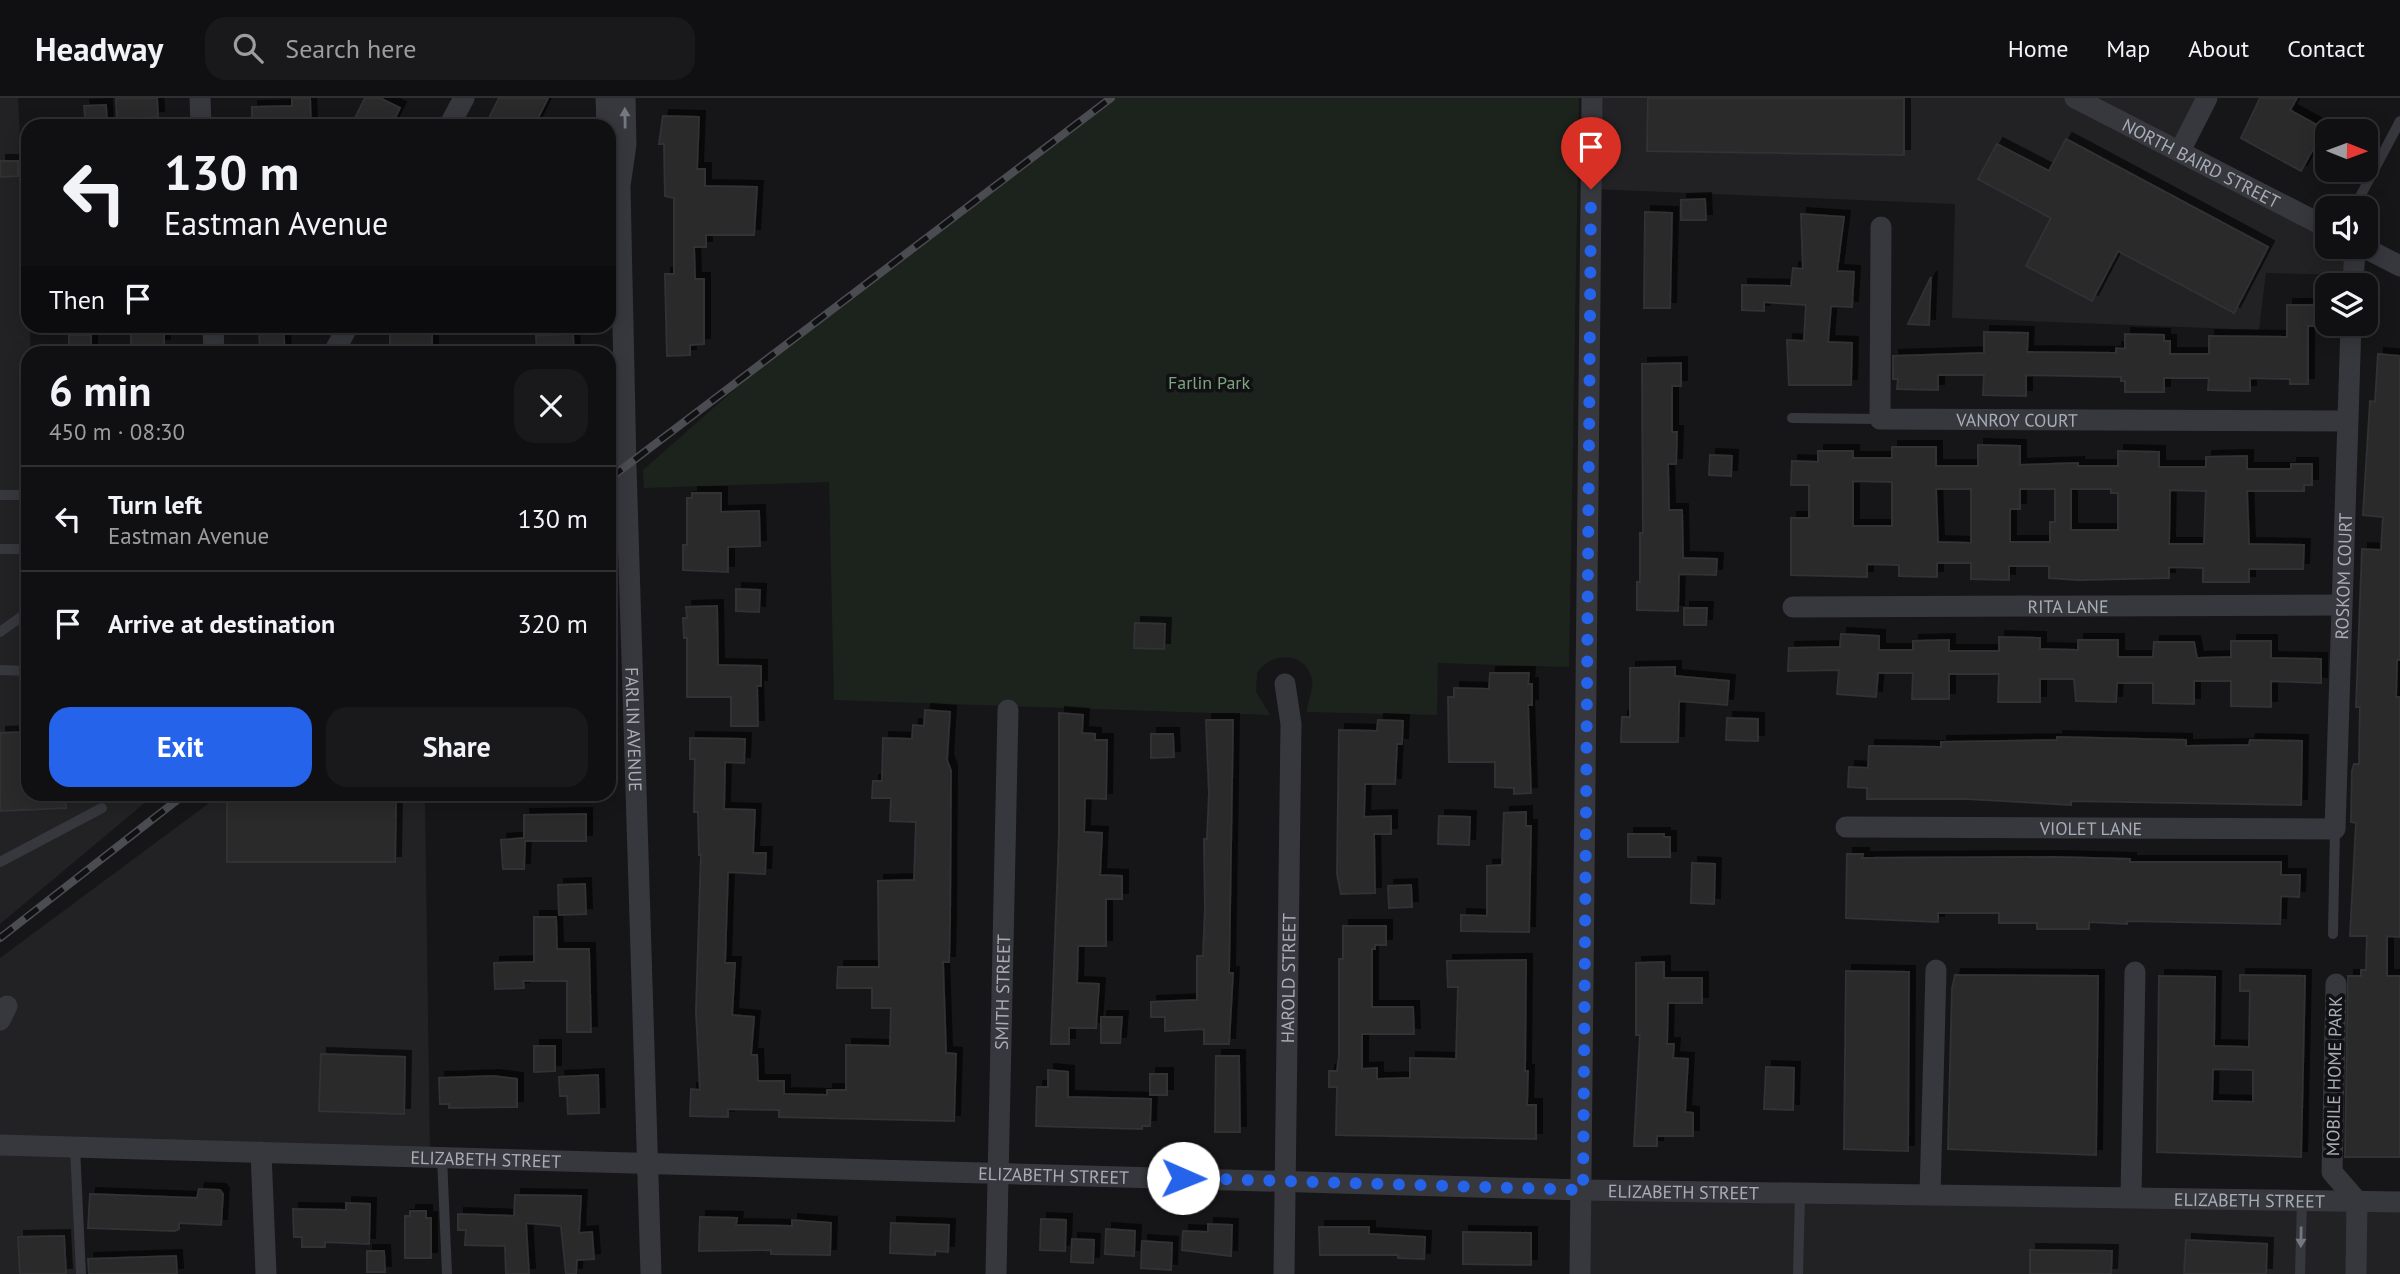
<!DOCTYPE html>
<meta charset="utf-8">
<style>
body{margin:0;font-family:"PT Sans",sans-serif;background:#19191b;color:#f1f3f6;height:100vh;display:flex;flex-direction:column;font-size:26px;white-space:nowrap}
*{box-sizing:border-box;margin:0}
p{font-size:23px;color:#9c9d9f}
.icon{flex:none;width:38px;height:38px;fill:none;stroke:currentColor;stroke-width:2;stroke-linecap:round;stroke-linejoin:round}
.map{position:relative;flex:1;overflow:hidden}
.side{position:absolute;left:21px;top:248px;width:595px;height:455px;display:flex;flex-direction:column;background:#101012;border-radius:21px;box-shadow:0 4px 18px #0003,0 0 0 2px #303032}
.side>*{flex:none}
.banner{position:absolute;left:21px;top:21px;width:595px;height:214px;border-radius:21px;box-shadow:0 4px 18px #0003,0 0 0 2px #303032;background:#101012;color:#f1f3f6;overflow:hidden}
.needle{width:46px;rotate:91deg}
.controls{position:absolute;left:2315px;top:21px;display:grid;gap:14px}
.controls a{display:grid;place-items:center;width:63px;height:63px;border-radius:14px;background:#101012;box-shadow:0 4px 18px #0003,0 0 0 2px #303032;font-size:35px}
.pin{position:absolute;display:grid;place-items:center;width:60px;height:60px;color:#fff;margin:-72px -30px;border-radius:50% 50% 50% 0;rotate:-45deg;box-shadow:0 0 7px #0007}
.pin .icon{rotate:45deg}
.me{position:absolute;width:77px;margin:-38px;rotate:91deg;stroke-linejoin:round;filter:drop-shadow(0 0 5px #0008)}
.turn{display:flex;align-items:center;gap:24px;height:147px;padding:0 28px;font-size:32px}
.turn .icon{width:91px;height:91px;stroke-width:2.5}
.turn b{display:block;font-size:49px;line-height:60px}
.then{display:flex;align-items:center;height:66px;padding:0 28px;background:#0003;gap:14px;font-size:26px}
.round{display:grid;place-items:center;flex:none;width:74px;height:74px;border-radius:21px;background:#19191b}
.headline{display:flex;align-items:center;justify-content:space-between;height:119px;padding:0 28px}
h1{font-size:42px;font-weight:700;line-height:52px}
.action{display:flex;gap:14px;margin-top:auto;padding:14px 28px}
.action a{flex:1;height:80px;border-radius:21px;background:#2563eb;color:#fff;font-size:28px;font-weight:700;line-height:80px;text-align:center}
.action a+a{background:#19191b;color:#f1f3f6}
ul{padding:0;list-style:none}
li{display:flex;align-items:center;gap:21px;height:105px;padding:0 28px;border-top:2px solid #303032}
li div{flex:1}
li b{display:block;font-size:26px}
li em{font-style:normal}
header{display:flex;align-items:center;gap:42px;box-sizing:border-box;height:98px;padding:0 35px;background:#101012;border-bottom:2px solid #303032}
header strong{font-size:33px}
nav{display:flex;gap:38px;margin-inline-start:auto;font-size:24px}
.search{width:490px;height:63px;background:#19191b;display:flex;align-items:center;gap:18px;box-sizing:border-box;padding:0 24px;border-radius:21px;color:#9c9d9f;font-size:26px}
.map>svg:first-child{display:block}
.built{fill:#222225}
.green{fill:#1c231d}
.building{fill:#29292c;stroke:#303034;stroke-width:2;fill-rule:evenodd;filter:url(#shadow)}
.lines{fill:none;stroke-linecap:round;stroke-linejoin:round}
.lane{stroke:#37383d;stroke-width:10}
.street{stroke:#37383d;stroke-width:21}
.rail-casing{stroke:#4a4c52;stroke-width:8}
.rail{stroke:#111113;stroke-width:5;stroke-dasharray:16;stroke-linecap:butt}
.oneway{fill:#757881}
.route{stroke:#2563eb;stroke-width:12;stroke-dasharray:0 21.6}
.labels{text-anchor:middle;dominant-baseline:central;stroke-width:7;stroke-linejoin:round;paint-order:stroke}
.street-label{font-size:18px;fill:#a8adb8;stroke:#111113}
.park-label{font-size:18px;fill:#7fa381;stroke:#111113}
</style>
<header>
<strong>Headway</strong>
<div class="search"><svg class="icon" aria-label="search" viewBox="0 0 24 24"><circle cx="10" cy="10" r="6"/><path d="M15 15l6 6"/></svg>Search here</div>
<nav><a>Home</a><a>Map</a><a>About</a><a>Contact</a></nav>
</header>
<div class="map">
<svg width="2400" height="1176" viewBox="0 0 2400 1176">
<defs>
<filter id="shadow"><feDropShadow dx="6" dy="-6" stdDeviation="0" flood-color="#0009"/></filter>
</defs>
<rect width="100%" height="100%" fill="#161618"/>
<g class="built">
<polygon points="0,0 18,0 31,255 28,256 28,696 154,697 0,826"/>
<polygon points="1592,0 2207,0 2180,53 2327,130 2328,149 2355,149 2354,177 2266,175 2259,232 1952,220 1955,106 1591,91"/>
<polygon points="220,697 465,697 465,700 425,701 430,1059 75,1049 81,1176 0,1176 0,860"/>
<polygon points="1583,1092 2400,1104 2400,1176 1580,1176"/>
</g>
<path class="green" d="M 1111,0 L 1579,0 L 1569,569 L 1438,565 L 1437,617 L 1307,614 C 1307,603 1314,592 1312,581 C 1305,552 1270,554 1257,575 L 1256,594 L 1270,617 L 834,602 L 829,384 L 644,390 L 643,372 L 776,255 Z"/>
<g class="building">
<polygon points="116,0 157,0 158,19 117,21"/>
<polygon points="292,0 310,0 311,28 252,28 252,9 292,8"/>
<polygon points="365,0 380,0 400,10 391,28 365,28 354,22"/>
<polygon points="499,0 548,0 534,28 485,28"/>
<polygon points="1648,0 1904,0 1904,57 1647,53"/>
<polygon points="2260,0 2297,0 2290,12 2324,31 2301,73 2241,40"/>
<polygon points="106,7 107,26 86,27 84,8"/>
<polygon points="663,18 699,19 697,71 705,71 705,88 757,89 754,137 706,137 706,149 694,149 695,181 704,181 704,246 690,247 690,257 667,258 665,176 674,176 674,100 665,98 664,46 659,46"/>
<polygon points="2066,41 2268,149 2234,215 2118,153 2092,203 2026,168 2051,120 1978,81 1997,46 2049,73"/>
<polygon points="0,63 18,63 18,78 0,79"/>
<polygon points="1705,101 1706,122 1681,122 1681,102"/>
<polygon points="1645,114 1672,115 1670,210 1644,210"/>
<polygon points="1801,116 1844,119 1837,173 1854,174 1852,209 1831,208 1828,244 1852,245 1851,287 1789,287 1787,242 1804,243 1806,207 1764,204 1764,213 1742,212 1742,187 1791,188 1793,170 1803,171"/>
<polygon points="1931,179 1929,227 1908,226"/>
<polygon points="2287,207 2314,207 2314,228 2308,228 2308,286 2290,286 2290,281 2250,280 2250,293 2208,292 2209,280 2164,280 2164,294 2125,294 2125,283 2121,283 2121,279 2026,277 2026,298 1983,297 1984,277 1938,277 1938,292 1897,291 1898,281 1893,281 1893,258 1984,255 1984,234 2028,235 2027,254 2116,255 2116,250 2125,251 2125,236 2164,237 2164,243 2170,243 2170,256 2209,256 2209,238 2287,239"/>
<polygon points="131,228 164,228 164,247 131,248"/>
<polygon points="259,228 283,228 285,256 260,256"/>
<polygon points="390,228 423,228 423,234 432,234 432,253 390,252"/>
<polygon points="573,236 574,256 537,256 536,238"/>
<rect x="69" y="237" width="22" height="19"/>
<polygon points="2378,256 2400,258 2400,562 2397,562 2396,599 2400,599 2400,839 2387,838 2387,878 2400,878 2400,1059 2345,1059 2348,878 2361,878 2361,872 2366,872 2367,838 2350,838 2356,725 2351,724 2352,673 2354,666 2359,666 2360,609 2356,609 2362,451 2381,452 2383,419 2363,417 2370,303 2375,304"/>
<polygon points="1681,265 1681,288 1672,288 1672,334 1677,334 1676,366 1668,366 1669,412 1682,412 1683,460 1717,461 1716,477 1679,476 1678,513 1637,512 1637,484 1640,484 1640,435 1643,435 1642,266"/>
<path d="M 1978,347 L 2020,348 L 2020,367 L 2078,365 L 2078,368 L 2118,368 L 2118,353 L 2159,354 L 2159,369 L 2206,369 L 2206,359 L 2247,358 L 2247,371 L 2291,371 L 2291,366 L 2312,366 L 2312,387 L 2304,387 L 2304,393 L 2247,393 L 2249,446 L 2304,447 L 2303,471 L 2249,471 L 2249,484 L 2203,484 L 2203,470 L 2169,469 L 2169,480 L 2078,482 L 2049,480 L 2049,468 L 2009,468 L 2009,482 L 1971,481 L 1971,465 L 1937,465 L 1937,479 L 1899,478 L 1899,467 L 1867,466 L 1867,479 L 1791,477 L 1791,420 L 1809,420 L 1809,387 L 1791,387 L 1792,363 L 1818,364 L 1818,353 L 1853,353 L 1853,360 L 1892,360 L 1892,349 L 1936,349 L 1936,368 L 1978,368 ZM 1853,383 L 1892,384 L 1892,428 L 1853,428 ZM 1936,391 L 1971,391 L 1971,445 L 1938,444 ZM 2020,391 L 2055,391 L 2055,424 L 2050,424 L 2050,444 L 2010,444 L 2010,411 L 2020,411 ZM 2071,391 L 2111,391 L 2111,395 L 2118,395 L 2118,432 L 2071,432 ZM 2170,392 L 2206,393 L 2204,446 L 2169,446 Z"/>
<polygon points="1710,357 1732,358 1731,378 1709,377"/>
<polygon points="692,395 721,395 721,414 759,413 760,448 728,449 728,474 683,472 683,447 687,447 687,400 692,400"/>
<polygon points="736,491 760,492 759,514 736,513"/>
<polygon points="717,508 718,567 761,568 761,588 757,588 758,628 731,628 731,599 687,599 687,540 684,540 683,520 687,520 686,509"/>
<polygon points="1684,510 1707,510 1706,527 1684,527"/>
<polygon points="1135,525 1165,526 1164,551 1134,550"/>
<polygon points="1841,536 1879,538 1879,552 1913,552 1913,543 1949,542 1949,553 1999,553 1999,539 2040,540 2040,551 2078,552 2078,542 2118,542 2118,559 2153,559 2154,544 2194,544 2197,560 2231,559 2231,543 2271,543 2271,560 2321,561 2321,585 2271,583 2271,609 2231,608 2231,583 2194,583 2194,606 2153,605 2153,585 2117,585 2116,604 2076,603 2074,581 2040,581 2040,604 1998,604 1999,576 1949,576 1949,601 1912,601 1913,575 1878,575 1876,599 1837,596 1839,572 1788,573 1789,550 1840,549"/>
<polygon points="1675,569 1675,578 1729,583 1727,607 1679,603 1678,644 1621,644 1622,619 1630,619 1630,570"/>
<polygon points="1490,575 1529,575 1528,586 1532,586 1532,607 1528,607 1531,695 1514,696 1514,690 1495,689 1495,664 1449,664 1448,599 1454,599 1454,590 1489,591"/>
<polygon points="925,612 950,614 947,662 951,673 950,821 949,864 943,864 946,955 956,956 954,1023 779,1019 779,1012 728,1011 728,1019 690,1018 691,991 700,992 696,913 701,757 699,757 698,714 694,714 695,661 690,661 690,640 745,641 744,665 725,664 724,711 755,712 753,755 766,755 765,776 728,774 725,865 735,865 732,917 754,919 751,957 757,957 758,983 784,983 784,996 827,997 827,992 846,992 846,947 890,948 891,910 872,910 872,890 837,890 838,869 879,869 878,783 914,782 916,724 890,723 891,700 872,700 873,683 882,683 883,640 912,641 913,627 924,628"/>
<polygon points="1059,615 1083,617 1082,635 1095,636 1095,642 1107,642 1106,701 1085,700 1084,734 1102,735 1100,777 1122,778 1122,801 1106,801 1106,848 1078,848 1077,885 1099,886 1096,930 1069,930 1069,946 1051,946 1059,737"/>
<polygon points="1727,620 1758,621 1758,643 1726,642"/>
<polygon points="1206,622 1233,622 1229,875 1233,875 1229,946 1204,946 1204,931 1165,933 1165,919 1151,919 1151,904 1197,902 1197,858 1203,858 1205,810 1204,741 1207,741 1209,695"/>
<polygon points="1378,622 1403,623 1402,646 1397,646 1395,686 1365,686 1364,719 1391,718 1391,736 1374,736 1375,795 1341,796 1337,776 1339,632 1377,633"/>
<polygon points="28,634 28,696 65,696 66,710 0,713 0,635"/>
<polygon points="1151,636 1173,636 1174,659 1151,660"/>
<polygon points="2057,639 2186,642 2186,648 2249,647 2250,642 2302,643 2301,707 2071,703 2071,707 1968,701 1867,701 1867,690 1848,689 1849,669 1868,670 1869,648 1941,649 1941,644 2057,642"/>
<polygon points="227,703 396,704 395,764 227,764"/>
<polygon points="1526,714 1526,728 1531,728 1529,834 1461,833 1461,817 1487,818 1487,768 1502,767 1504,715"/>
<polygon points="586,716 586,743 525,743 524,771 503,771 501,742 524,740 524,717"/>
<polygon points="1439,718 1470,719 1469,747 1438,746"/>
<polygon points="1628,736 1664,736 1664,739 1670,739 1670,759 1628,759"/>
<polygon points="1847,756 1863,756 1862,760 2054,759 2130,761 2130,764 2281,764 2281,777 2300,777 2299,799 2281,798 2280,826 2127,823 2127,826 2089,824 2089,831 2037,831 2037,825 1999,825 1999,815 1938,815 1938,824 1846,820"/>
<polygon points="1692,765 1715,766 1714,806 1691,805"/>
<polygon points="585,786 586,816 559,817 558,787"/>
<polygon points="1411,787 1412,809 1389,810 1388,788"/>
<polygon points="534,819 556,819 557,851 589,851 591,934 567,934 567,883 523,883 524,890 495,891 494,865 534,864"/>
<polygon points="1343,828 1386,828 1386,847 1375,847 1375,851 1372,851 1372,909 1413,909 1414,936 1362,936 1362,971 1377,970 1377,981 1410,980 1410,960 1456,961 1458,889 1448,889 1447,863 1526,862 1525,973 1528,973 1527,1007 1536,1007 1536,1041 1336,1037 1337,989 1329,989 1329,973 1337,973 1339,959 1339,861 1343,861"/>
<polygon points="1664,864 1664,880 1702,880 1702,905 1668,905 1667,946 1674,946 1673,960 1688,961 1685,1014 1693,1015 1693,1038 1657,1038 1657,1048 1634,1048 1640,937 1636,937 1636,865"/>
<polygon points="1846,873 1909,874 1908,1053 1844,1051"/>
<polygon points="1955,877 2098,878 2096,1057 1948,1051 1952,891"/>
<path d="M 2240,877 L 2305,878 L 2301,1059 L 2157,1054 L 2159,878 L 2215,879 L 2214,948 L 2249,949 L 2250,893 L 2240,893 ZM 2213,971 L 2253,972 L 2253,1004 L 2212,1003 Z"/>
<polygon points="1101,919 1122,919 1120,945 1101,945"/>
<polygon points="534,948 555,948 555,973 534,974"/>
<polygon points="321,956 405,959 404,1016 319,1013"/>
<polygon points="1216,958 1239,958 1240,1034 1215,1034"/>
<polygon points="1766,969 1794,970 1793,1012 1764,1011"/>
<polygon points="1048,972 1068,974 1068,999 1151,1001 1150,1028 1142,1028 1142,1031 1036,1028 1037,989 1048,989"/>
<rect x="1150" y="976" width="17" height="21"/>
<polygon points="598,977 599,1015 568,1016 567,998 560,998 559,979"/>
<polygon points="493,978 517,981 517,1009 449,1010 449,1006 440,1006 439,980"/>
<polygon points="199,1091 220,1092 223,1096 221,1127 179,1125 179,1131 175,1133 88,1130 90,1096 197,1100"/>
<polygon points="515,1097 581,1098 579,1135 592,1134 594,1161 577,1162 576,1176 566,1176 561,1128 526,1125 529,1176 506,1176 505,1148 465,1147 466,1132 458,1132 458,1116 514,1118"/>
<polygon points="346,1105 370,1106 369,1146 325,1144 325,1149 302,1149 302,1139 294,1139 293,1111 346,1112"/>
<polygon points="410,1113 426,1113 426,1120 431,1120 431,1160 405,1160 405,1118 410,1118"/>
<polygon points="700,1119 737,1120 736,1127 792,1128 792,1122 831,1125 830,1157 771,1156 771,1152 699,1153"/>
<polygon points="1041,1121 1066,1122 1065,1153 1040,1152"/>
<polygon points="891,1125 949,1127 948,1154 935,1153 935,1157 890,1155"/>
<polygon points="1208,1126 1232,1127 1231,1158 1182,1152 1183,1133 1208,1134"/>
<polygon points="1319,1129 1369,1129 1369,1136 1425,1139 1424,1161 1398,1160 1398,1157 1320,1157"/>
<polygon points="1106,1131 1135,1133 1134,1158 1105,1156"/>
<polygon points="1463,1134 1531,1135 1531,1167 1463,1166"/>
<polygon points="64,1138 66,1176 20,1176 18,1139"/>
<polygon points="1072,1141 1094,1142 1093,1165 1071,1164"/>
<polygon points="2186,1142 2267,1146 2266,1176 2184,1176"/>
<polygon points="1142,1143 1172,1145 1171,1172 1141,1170"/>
<polygon points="2030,1152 2112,1153 2111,1176 2030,1176"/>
<polygon points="367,1153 384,1153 385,1174 367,1174"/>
<polygon points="176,1158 177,1176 89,1176 88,1161"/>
</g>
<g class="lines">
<g class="lane">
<polyline points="2354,110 2400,23"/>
<polyline points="1792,320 1880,321"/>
<polyline points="0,397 28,397"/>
<polyline points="0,451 24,451 25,516 0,534"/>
<polyline points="0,572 28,573"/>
<polyline points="0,764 102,710"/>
<polyline points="2333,836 2335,731"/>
<polyline points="75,1049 81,1176"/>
<polyline points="442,1059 447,1176"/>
<polyline points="1798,1176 1800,1095"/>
<polyline points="2300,1176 2302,1102"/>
</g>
<g class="street">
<polyline points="200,0 201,28"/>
<polyline points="606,0 607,28"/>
<path id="s1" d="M 625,0 L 626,46 L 620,88 L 626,369 L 651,1176"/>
<path id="s2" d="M 2075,0 L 2328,130"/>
<polyline points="449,28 464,0"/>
<polyline points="2180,53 2207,0"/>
<path id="s3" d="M 1881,129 L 1880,321 L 2345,323"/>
<polyline points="2363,149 2400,168"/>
<polyline points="2353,187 2355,149"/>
<polyline points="213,228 214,256"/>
<polyline points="333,256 348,228"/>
<path id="s4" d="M 1793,509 L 2341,507"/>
<path id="s5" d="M 1846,729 L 2335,731 L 2351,226"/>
<polyline points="2336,886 2332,1074 2357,1103 2356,1176"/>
<polyline points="0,922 7,908"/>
<path id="s6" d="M 0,1047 L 1583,1092 L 2400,1104"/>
<polyline points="261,1054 266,1176"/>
<polyline points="1930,1097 1936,872"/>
<polyline points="2131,1099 2135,874"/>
<path id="s7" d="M 996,1176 L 1008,612"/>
<path id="s8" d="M 1284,1176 L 1291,626 L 1285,586"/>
<polyline points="1580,1176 1592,0"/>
</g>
<g class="rail-casing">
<g id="rail">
<polyline points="609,381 1111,0"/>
<polyline points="0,840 185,696"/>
</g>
</g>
<use href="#rail" class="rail"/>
</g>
<defs><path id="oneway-solid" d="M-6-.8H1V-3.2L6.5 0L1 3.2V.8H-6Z" transform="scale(1.75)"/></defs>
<g class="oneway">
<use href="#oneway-solid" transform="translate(625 20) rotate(-91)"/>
<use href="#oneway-solid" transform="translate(2301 1139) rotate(91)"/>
</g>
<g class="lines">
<polyline class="route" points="1183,1080 1583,1092 1591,91"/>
</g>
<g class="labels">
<g class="street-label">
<text stroke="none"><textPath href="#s2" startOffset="142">NORTH BAIRD STREET</textPath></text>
<text stroke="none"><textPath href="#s3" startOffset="329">VANROY COURT</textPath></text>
<text stroke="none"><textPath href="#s5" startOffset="742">ROSKOM COURT</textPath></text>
<text stroke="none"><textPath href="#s4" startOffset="275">RITA LANE</textPath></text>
<text stroke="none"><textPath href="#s1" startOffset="632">FARLIN AVENUE</textPath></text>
<text stroke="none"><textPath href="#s5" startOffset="245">VIOLET LANE</textPath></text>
<text stroke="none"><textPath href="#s8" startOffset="296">HAROLD STREET</textPath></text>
<text stroke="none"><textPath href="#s7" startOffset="282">SMITH STREET</textPath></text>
<text transform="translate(2334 978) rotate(-89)">MOBILE HOME PARK</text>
<text stroke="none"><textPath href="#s6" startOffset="486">ELIZABETH STREET</textPath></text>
<text stroke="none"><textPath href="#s6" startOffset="1054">ELIZABETH STREET</textPath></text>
<text stroke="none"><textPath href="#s6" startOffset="1684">ELIZABETH STREET</textPath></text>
<text stroke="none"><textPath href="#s6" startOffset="2250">ELIZABETH STREET</textPath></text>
</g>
<g class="park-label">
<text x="1209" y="284">Farlin Park</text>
</g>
</g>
</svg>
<div class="controls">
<a><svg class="needle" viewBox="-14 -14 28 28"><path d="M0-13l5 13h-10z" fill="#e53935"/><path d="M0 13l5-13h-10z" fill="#9c9d9f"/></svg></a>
<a><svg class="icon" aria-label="sound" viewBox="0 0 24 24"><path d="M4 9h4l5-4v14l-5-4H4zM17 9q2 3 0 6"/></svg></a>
<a><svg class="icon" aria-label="layers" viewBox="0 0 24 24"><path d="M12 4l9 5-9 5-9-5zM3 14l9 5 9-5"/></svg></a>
</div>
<div class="pin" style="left:1591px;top:91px;background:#d93025"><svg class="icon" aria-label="arrive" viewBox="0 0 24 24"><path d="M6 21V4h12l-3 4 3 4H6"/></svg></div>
<svg class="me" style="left:1183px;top:1080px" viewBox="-20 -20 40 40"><circle r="19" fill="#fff"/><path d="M0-13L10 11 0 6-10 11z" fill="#2563eb"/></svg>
<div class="banner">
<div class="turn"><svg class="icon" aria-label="left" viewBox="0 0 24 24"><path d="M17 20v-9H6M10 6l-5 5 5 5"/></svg><div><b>130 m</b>Eastman Avenue</div></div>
<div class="then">Then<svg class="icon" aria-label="arrive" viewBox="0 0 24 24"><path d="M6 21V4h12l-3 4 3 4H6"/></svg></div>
</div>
<section class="side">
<div class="headline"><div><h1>6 min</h1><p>450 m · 08:30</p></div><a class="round"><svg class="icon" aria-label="close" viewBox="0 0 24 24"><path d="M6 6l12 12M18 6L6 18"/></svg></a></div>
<ul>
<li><svg class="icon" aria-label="left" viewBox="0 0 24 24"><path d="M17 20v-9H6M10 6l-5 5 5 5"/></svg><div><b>Turn left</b><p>Eastman Avenue</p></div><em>130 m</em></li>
<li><svg class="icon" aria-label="arrive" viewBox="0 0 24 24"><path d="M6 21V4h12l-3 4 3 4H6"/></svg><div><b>Arrive at destination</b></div><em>320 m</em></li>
</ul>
<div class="action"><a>Exit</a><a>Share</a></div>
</section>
</div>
